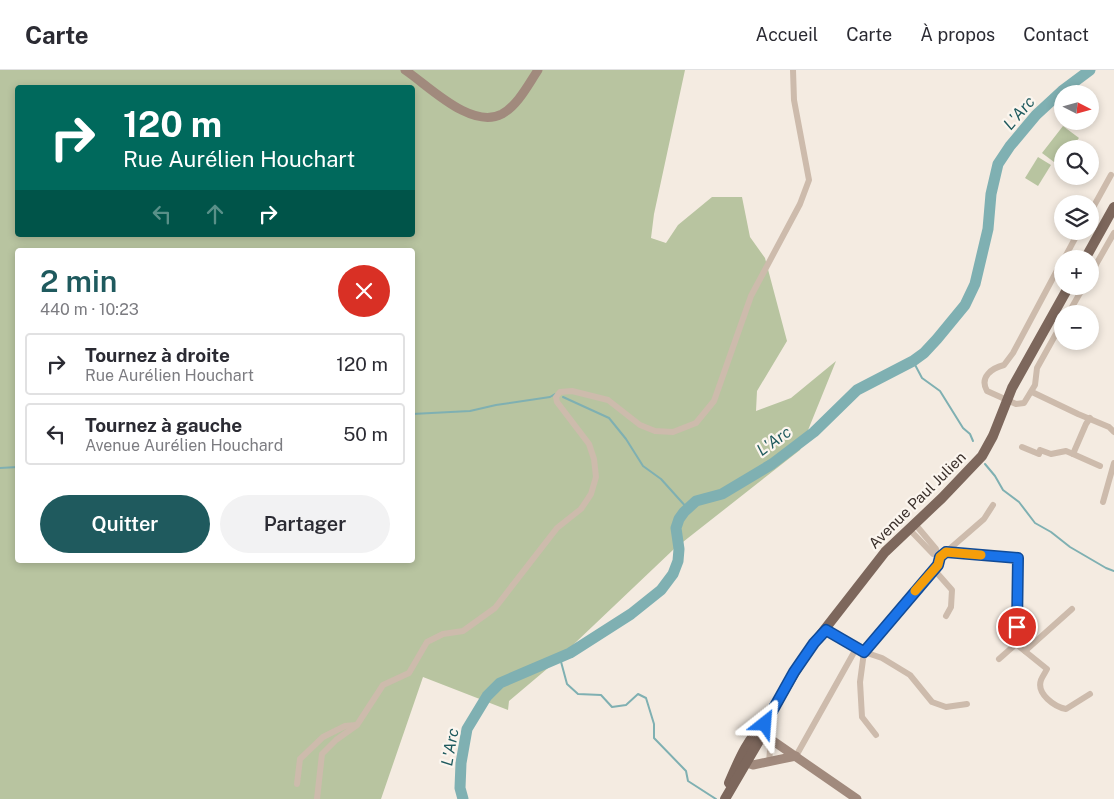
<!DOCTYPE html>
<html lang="fr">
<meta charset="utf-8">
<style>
body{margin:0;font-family:"Public Sans",sans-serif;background:#f2f2f3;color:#2b2b33;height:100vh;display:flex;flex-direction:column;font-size:19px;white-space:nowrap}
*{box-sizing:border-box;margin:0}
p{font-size:16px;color:#7c7c81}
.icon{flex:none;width:28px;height:28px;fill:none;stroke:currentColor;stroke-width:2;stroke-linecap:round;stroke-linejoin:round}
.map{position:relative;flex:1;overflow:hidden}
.side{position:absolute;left:15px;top:178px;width:400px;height:315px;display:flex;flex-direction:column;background:#fff;border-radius:5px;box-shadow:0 2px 8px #0003}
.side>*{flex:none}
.hud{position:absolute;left:15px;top:15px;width:400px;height:152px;border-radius:5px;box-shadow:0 2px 8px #0003;background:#00695c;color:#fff;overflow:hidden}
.needle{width:32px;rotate:96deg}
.fabs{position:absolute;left:1054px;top:15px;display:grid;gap:10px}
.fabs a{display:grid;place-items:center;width:45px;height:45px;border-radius:50%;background:#fff;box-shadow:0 2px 8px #0003;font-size:25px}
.pin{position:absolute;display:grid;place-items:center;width:42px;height:42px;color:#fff;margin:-21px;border:2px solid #fff;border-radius:50%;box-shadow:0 1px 5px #0007}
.me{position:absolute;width:55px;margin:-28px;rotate:28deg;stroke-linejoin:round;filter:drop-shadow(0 0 4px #0008)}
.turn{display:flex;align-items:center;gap:18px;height:105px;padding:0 25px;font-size:22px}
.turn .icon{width:65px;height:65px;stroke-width:2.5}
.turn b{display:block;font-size:35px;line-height:42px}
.lanes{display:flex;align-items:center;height:48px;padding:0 25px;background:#0003;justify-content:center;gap:25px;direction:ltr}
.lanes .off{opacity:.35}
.round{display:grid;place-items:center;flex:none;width:52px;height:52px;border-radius:26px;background:#f2f2f3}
.summary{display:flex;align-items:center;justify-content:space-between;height:85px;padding:0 25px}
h1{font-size:30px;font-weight:600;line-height:38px;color:#1f5a5e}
.primary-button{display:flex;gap:10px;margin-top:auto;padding:10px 25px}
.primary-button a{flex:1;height:58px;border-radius:30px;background:#1f5a5e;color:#fff;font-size:20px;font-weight:600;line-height:58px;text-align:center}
.primary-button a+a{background:#f2f2f3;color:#2b2b33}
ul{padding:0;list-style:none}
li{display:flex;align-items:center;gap:15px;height:62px;margin:0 10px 8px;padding:0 15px;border:2px solid #e1e1e2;border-radius:5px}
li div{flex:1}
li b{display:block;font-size:19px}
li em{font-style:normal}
header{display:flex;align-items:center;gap:30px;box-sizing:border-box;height:70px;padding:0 25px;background:#fff;border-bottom:1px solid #e1e1e2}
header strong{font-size:24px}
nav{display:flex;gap:28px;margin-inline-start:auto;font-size:18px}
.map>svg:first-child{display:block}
.green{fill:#b8c4a0;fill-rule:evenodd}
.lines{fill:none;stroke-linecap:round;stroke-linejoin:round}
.stream{stroke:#7fb0b2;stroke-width:2}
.river{stroke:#7fb0b2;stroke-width:11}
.street{stroke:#cdbbac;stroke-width:6}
.secondary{stroke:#a18a7d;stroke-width:9}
.primary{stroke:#7d675c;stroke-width:10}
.route-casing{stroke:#114b97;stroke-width:12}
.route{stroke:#1a73e8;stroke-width:9}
.slow{stroke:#f59e0b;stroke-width:9}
.labels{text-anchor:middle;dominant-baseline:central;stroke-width:4.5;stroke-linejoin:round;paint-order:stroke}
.street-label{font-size:15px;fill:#3b302b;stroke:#fbf5ee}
.water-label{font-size:16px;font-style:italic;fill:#1f5a5e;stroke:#fbf5ee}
</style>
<header>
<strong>Carte</strong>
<nav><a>Accueil</a><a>Carte</a><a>À propos</a><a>Contact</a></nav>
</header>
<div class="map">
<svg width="1114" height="729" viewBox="0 0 1114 729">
<rect width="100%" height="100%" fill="#f4ebe1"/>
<g class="green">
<path d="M 0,0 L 685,0 L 654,144 L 651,168 L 666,173 L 678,155 L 712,127 L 742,127 L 750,167 L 765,188 L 787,271 L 757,321 L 756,341 L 791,328 L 836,291 L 800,380 L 674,479 L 554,593 L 509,631 L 508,640 L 423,607 L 381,729 L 0,729 ZM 18,18 L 412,18 L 412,165 L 18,165 ZM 18,180 L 412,180 L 412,490 L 18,490 Z"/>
<polygon points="1063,56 1079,68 1070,79 1062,79 1062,89 1058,95 1042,83"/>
<polygon points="1038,87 1051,95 1038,116 1025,108"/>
</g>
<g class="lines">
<g class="stream">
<polyline points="913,291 922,308 940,321 963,358 970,364 973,371"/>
<polyline points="563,327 609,348 626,369 643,396 661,409 688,439"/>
<polyline points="412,344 470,341 496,335 550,327 555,324"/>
<polyline points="985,394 995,406 1003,420 1019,432 1035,453 1051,462 1070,477 1106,498 1114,501"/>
<polyline points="0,398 18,397"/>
<polyline points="560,588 567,614 578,624 601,625 612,637 626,635 638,624 646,628 654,654 654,668 686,701 688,711 716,729"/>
</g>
<polyline class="river" points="463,729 460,718 461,693 467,659 487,626 500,613 570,583 631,544 661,520 673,504 678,491 679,479 676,458 679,449 684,442 696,431 722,424 772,394 814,362 857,320 913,291 924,283 937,269 965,235 975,214 988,159 991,124 998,94 1010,76 1036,45 1062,21 1090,0"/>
<g class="street">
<polyline points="1090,143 1111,105"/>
<polyline points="1064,189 1079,161"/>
<path d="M 1062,191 L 1013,283 L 1004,295 C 992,298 979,307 987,321 L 1016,334 L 1024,333 L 1035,315 L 1037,298 L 1062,253"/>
<polyline points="1090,205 1114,163"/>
<polyline points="1068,244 1084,216"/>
<polyline points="1032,322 1078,344 1109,357 1114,362"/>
<polyline points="1090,348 1086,354 1073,384 1100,396"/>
<polyline points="1022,377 1039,384 1040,380 1051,384 1066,381 1073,384"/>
<polyline points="1103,432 1114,393"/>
<polyline points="909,459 933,484 936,483 936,479 915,454"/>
<polyline points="946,482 984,449 993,435"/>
<path d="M 940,487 L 946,482 L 1018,488 L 1016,574 L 1047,599 C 1045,603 1042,607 1041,610 C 1036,624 1055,637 1066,639 L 1090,624"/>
<polyline points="938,495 937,503 952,520 951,537 946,546"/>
<polyline points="863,581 864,582 938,495"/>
<polyline points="1025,581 1072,539"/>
<polyline points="999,589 1016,574"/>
<polyline points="876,665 862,647 860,612 864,582 882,588 910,605 932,632 946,637 967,634"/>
<polyline points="796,686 857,577 826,560"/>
<polyline points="769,693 770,680 775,671"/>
<polyline points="297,714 300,689 323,667 345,656 356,655"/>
<polyline points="317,729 322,684 336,670 357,655 383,615 409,603 427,572 443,564 463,561 495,538 557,458 581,439 591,424 596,407 594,389 589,374 557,332 556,327 560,322 572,321 608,330 640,355 655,361 673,362 696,353 714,331 751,226 800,134 809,110 794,30 793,0"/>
</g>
<g class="secondary">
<path d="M 405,0 C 429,16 471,60 502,44 C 518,35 528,15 538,0"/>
<polyline points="763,664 857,729"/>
<polyline points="747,686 747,693 753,695 796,686"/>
</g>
<g class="primary">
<polyline points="1085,189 1114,137"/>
<path d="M 729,713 C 738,692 748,667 766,652"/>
<polyline points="725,729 763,664 766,652 798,597 814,573 885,482 942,428 982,386 993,366 1012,318 1069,216"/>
</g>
</g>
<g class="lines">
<g class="route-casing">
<polyline id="route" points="765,654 794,602 814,573 826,560 864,582 938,495 940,487 946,482 1018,488 1017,557"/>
</g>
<use href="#route" class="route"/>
<polyline class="slow" points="915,521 938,495 940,487 946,482 981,485"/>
</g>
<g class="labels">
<g class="street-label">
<text transform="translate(917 430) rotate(-45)">Avenue Paul Julien</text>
</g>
<g class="water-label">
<text transform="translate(1019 43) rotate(-49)">L'Arc</text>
<text transform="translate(774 371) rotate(-36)">L'Arc</text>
<text transform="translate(450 677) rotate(-80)">L'Arc</text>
</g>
</g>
</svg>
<div class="fabs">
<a><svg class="needle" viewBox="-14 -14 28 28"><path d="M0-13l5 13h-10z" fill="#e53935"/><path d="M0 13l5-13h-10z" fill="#7c7c81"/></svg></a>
<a><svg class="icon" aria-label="search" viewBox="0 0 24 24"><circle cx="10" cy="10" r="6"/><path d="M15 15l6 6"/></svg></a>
<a><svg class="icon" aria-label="layers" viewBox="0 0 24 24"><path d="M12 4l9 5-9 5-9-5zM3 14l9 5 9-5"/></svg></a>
<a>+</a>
<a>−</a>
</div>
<div class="pin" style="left:1017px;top:557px;background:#d93025"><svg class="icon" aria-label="arrive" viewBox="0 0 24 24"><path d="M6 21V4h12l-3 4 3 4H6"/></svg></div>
<svg class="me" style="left:765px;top:654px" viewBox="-20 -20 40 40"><path d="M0-17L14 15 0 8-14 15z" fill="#1a73e8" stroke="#fff" stroke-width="4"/></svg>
<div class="hud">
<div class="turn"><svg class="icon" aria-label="right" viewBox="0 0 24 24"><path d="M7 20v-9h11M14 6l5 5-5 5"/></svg><div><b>120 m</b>Rue Aurélien Houchart</div></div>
<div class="lanes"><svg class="icon off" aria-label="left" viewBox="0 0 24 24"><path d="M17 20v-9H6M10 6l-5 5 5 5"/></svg><svg class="icon off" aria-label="ahead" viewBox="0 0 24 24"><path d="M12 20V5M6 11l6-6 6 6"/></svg><svg class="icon" aria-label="right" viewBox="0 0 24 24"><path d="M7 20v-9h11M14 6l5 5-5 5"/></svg></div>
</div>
<section class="side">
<div class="summary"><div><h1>2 min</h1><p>440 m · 10:23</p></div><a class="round" style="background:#d93025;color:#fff"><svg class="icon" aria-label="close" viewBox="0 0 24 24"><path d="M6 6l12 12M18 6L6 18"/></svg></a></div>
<ul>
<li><svg class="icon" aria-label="right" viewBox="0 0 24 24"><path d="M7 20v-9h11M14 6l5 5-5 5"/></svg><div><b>Tournez à droite</b><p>Rue Aurélien Houchart</p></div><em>120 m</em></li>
<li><svg class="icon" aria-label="left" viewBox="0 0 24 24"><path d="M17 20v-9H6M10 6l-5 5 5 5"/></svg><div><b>Tournez à gauche</b><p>Avenue Aurélien Houchard</p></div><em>50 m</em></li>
</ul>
<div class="primary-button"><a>Quitter</a><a>Partager</a></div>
</section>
</div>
